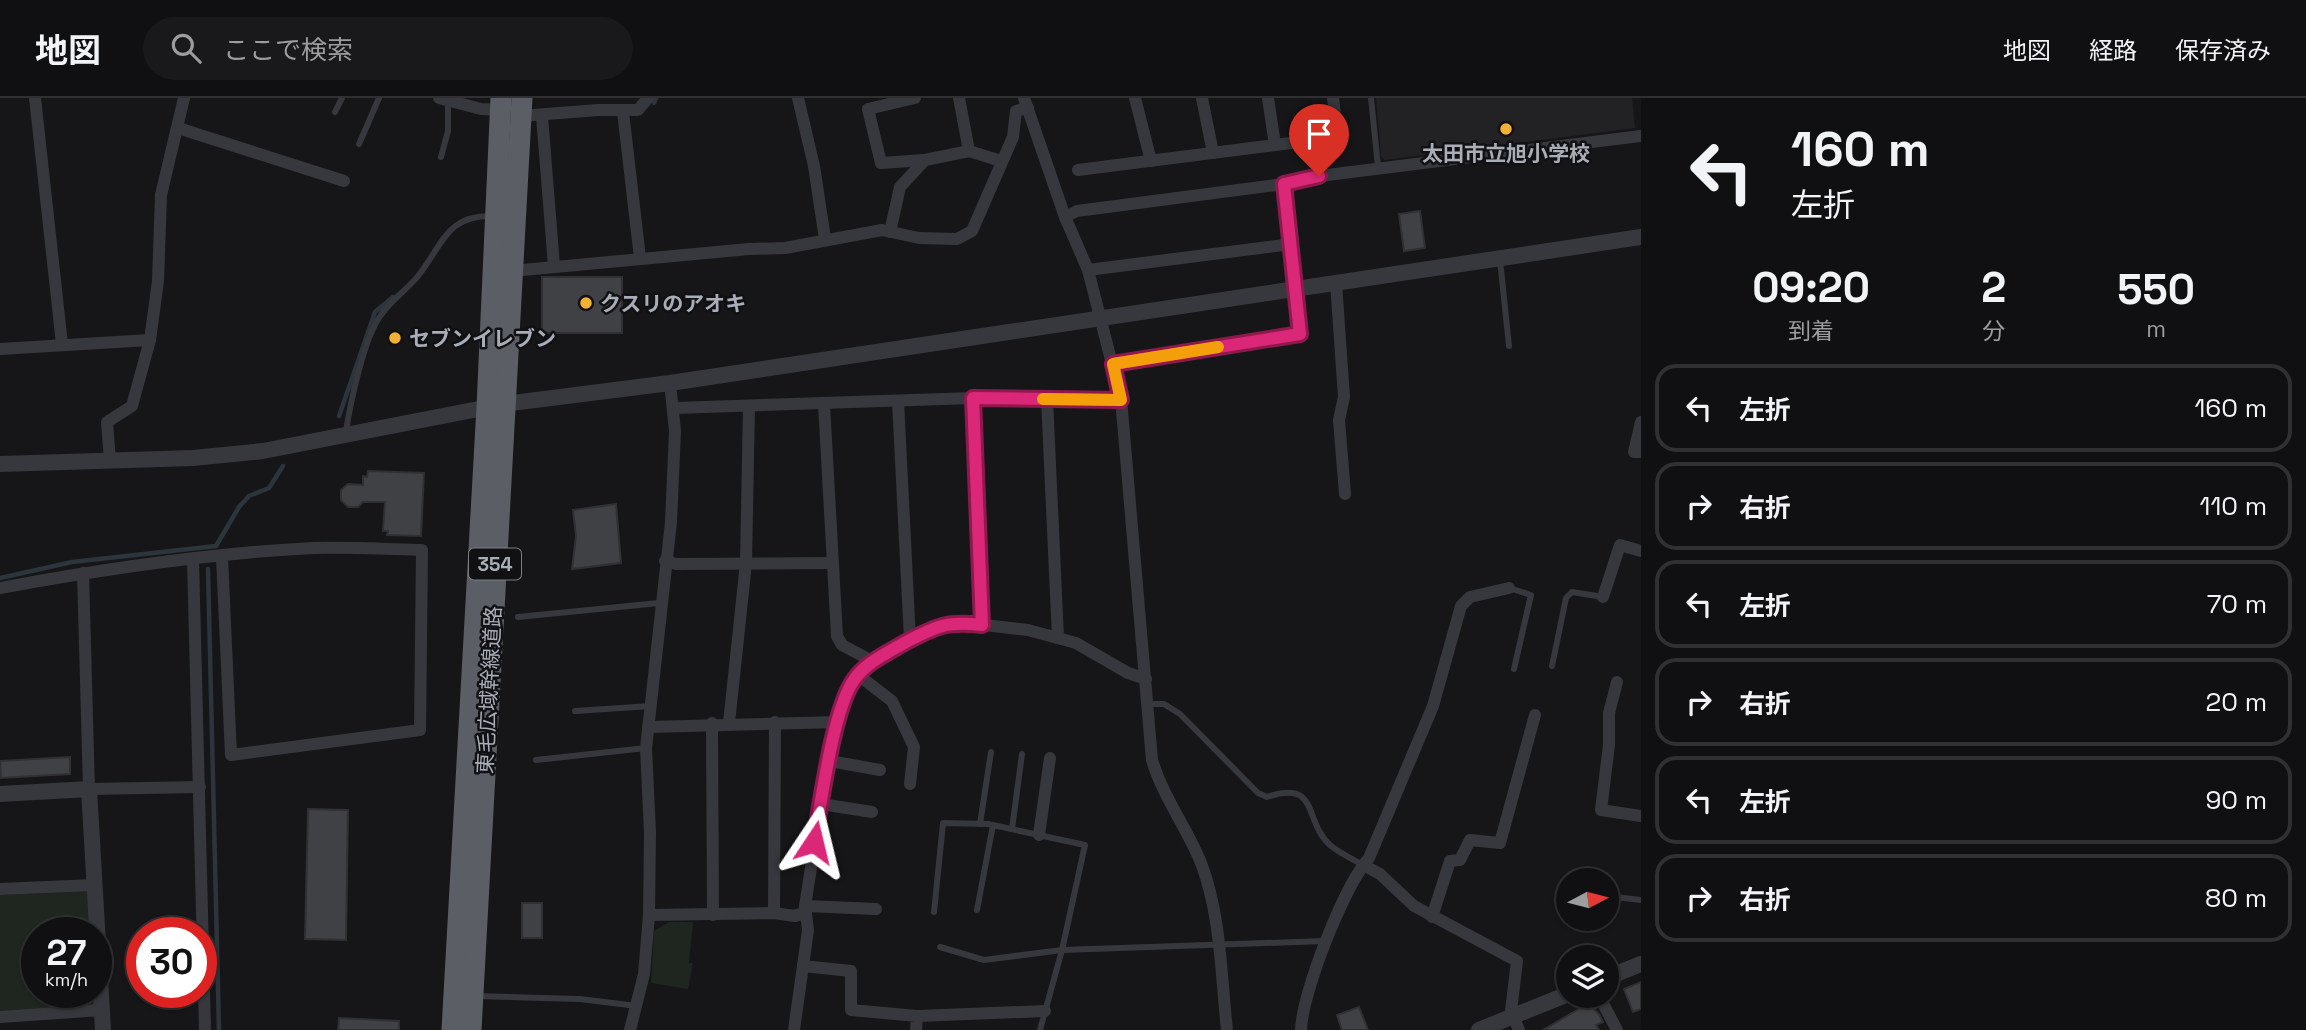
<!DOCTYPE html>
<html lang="ja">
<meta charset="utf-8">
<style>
body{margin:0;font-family:"Space Grotesk","Noto Sans JP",sans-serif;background:#19191b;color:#f1f3f6;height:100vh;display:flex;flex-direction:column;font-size:26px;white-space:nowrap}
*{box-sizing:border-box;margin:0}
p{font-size:23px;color:#9c9d9f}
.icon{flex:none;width:38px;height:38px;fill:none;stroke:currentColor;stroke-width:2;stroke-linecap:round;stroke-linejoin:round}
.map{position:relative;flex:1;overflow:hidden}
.details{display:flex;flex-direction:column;background:#101012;width:665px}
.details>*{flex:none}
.hud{background:#101012;color:#f1f3f6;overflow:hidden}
.needle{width:46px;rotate:83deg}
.buttons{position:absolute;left:1556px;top:770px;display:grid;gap:14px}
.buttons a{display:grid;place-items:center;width:63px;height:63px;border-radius:50%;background:#101012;box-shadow:0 2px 5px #0004,0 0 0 2px #303032;font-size:35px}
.speed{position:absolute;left:21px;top:819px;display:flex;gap:14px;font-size:35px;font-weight:700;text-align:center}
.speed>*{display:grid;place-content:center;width:91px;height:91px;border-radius:50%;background:#101012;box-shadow:0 2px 5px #0004,0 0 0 2px #303032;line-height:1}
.speed small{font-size:18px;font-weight:400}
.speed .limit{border:10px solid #d22;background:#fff;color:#111}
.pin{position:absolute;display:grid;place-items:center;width:60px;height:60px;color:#fff;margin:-72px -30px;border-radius:50% 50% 50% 0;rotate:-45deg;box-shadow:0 0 7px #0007}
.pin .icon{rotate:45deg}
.me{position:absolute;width:77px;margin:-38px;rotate:10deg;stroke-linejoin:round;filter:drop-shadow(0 0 5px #0008)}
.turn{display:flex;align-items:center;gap:24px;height:147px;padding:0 35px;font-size:32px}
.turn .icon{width:91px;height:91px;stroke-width:2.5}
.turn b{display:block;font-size:49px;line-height:60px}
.eta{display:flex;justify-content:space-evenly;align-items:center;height:119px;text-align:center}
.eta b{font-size:42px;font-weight:600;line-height:49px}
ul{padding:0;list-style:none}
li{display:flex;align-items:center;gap:21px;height:88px;margin:0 14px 10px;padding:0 21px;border:4px solid #303032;border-radius:21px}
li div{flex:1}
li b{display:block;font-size:26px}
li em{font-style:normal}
header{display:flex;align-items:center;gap:42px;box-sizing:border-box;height:98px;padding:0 35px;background:#101012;border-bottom:2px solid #303032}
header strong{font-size:33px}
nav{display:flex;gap:38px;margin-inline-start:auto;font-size:24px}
.search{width:490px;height:63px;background:#19191b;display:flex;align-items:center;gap:18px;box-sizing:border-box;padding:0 24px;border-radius:38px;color:#9c9d9f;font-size:26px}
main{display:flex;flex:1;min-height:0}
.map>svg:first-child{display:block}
.built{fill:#222225}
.green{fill:#1e261f}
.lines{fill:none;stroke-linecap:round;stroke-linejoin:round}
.stream{stroke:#2c353c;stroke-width:4.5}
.building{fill:#404145;stroke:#303034;stroke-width:2}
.service{stroke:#37383d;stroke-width:6}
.minor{stroke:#37383d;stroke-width:12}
.tertiary{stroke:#37383d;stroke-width:16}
.trunk{stroke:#5b5e65;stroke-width:21}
.route-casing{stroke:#8e194d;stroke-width:18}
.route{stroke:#db2777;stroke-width:12}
.slow{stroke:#f59e0b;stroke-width:12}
.poi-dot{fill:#f2b134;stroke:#111113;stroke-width:2.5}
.labels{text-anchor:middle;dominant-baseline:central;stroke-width:5;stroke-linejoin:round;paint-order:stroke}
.shield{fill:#111113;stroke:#7b7e86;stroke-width:2}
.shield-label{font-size:19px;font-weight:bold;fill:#a8adb8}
.poi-label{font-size:21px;font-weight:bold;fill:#a8adb8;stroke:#111113;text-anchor:start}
.street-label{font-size:21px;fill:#a8adb8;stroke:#111113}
</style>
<header>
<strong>地図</strong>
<div class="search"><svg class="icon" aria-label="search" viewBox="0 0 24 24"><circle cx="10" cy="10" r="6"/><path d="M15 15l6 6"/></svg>ここで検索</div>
<nav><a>地図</a><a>経路</a><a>保存済み</a></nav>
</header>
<main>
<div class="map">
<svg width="1641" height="932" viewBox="0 0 1641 932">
<rect width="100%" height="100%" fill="#161618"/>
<polygon class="built" points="1376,0 1632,0 1635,30 1384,62 1381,58"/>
<g class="green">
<polygon points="95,793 96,835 37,835 37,894 96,894 98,907 0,915 0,797"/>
<polygon points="669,824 693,824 689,865 693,865 688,891 651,885 654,833"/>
</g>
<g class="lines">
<g class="stream">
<polyline points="654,5 656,0"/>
<polyline points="339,318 375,214 393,199"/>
<polyline points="208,471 219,932"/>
<polyline points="0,480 72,464 216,448 239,409 249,398 269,390 283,368"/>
</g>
</g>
<g class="building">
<polygon points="1420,113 1425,150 1404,153 1399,116"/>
<rect x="542" y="179" width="80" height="56"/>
<polygon points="368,373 424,375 421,438 387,437 388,433 383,433 385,404 363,404 358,409 348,409 341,402 341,392 348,386 363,387 363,378 367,379"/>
<polygon points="616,406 621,465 572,471 576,438 573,412"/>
<polygon points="70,659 70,676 1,680 0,663"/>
<polygon points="308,711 348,712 346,842 305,841"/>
<rect x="522" y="805" width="20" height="35"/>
<polygon points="1641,884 1641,911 1633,914 1624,891"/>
<polygon points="1584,908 1586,911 1591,908 1599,916 1603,924 1596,927 1599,932 1543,932"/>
<polygon points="1359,909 1368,932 1342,932 1337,917"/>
<polygon points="339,920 399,923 399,932 338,932"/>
</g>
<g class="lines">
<g class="service">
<polyline points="1371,0 1378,69"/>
<polyline points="335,14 342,0"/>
<polyline points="359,46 379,0"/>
<polyline points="441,59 448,33 448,3"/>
<polyline points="1500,162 1509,248"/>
<path d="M 346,334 C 350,306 364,239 381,217 C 391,202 407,192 418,178 C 443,147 446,117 492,118"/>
<polyline points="1509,490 1531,497 1514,571"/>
<polyline points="518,519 659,505"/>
<polyline points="1552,568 1566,500 1572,494 1603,499"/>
<path d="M 1148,606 L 1164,606 L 1180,616 L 1258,695 L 1267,699 C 1320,681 1303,723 1330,747 C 1339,755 1353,761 1363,767"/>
<polyline points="575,613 651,608"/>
<polyline points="536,662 646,650"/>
<polyline points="980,726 991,654"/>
<polyline points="1012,731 1022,656"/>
<polyline points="1606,798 1641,802"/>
<polyline points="977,812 993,727"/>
<polyline points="934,814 943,725 988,726 1085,747 1062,852 984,862 940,849"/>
<polyline points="478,898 580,901 637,908"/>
<polyline points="1040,932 1062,852 1325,843"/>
</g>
<g class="minor">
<polyline points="35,0 62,246"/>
<polyline points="439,0 481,11 500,12"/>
<polyline points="798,0 814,68 825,141"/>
<polyline points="915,0 868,11 881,65 925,62"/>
<polyline points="959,0 969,53"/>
<path d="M 1024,0 L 1065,119 L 1088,172 L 1121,301 L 1152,662 C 1163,699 1187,730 1201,765 C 1221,817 1221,878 1227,932"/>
<polyline points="1135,0 1151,63"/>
<polyline points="1202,0 1213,55"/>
<polyline points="1268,0 1275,47"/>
<polyline points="623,14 640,160"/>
<polyline points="521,18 598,12 638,12 648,0"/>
<polyline points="542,18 554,168"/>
<polyline points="178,30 344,83"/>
<polyline points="1078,72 1330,40 1337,32 1333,0"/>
<polyline points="1065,119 1077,113 1284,86 1319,78 1641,38"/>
<polyline points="890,134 900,89 925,62 969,53 1001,63"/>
<polyline points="1088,172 1291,146"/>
<polyline points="512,173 749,151 785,150 882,132 919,140 957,141 972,133 1013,39 1016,13 1028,10"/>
<polyline points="1336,185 1344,299 1339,322 1345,396"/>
<polyline points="0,251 150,242"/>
<polyline points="1113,266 1300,236 1284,86"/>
<polyline points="973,300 982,527"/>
<polyline points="1047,301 1058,540"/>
<polyline points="898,303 910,542"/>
<polyline points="824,306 837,538 842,547 874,564"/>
<polyline points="674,310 973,300 1121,301"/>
<polyline points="1641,324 1634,354 1641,354"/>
<polyline points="110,363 107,324 132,308 150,242 158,183 161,97 184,0"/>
<polyline points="193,461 205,932"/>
<polyline points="665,463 676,466 833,465"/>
<polyline points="83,475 89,691 200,689"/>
<path d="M 0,490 C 103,471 209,455 314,450 C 350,449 386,451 422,452 L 420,632 L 231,657 L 222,459"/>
<polyline points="1603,499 1620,447 1641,453"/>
<polyline points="858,577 892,603 914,649 910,686"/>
<polyline points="1617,584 1609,615 1609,647 1601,712 1641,718"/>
<polyline points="712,625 713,817"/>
<polyline points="729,625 746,465 749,308"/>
<polyline points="648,629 838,624"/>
<polyline points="830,663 880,672"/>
<polyline points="821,706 872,714"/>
<polyline points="1039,737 1050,660"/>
<polyline points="1363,767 1380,776 1414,808 1517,863 1511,913 1519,932"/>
<polyline points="0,791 94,787"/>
<polyline points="805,808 876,811"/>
<polyline points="774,815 775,624"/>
<polyline points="649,817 774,815 795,818 806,814"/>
<polyline points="1432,819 1450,763 1460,762 1470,742 1500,745 1535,617"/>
<polyline points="803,868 851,873 851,912 917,918 916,932"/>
<polyline points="1599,898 1617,932"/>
<polyline points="917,918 1045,913"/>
<polyline points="0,919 102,912"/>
<polyline points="630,932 644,876 649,817 650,735 646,650 671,424 675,333 670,285"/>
<polyline points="794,932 808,832 805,808 821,706 838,624 852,583 858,577 889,553 935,528 958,524 1028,532 1076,545 1128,575 1146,581"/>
<path d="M 1301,932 C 1302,895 1344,788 1369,760 L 1433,608 L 1461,508 L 1470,499 L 1509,490"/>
</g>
<g class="tertiary">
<polyline points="0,366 193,360 263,353 504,306 670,285 1641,139"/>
<polyline points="0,696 89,691 103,932"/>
<polyline points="1606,880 1641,866"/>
<polyline points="1479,932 1568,896"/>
</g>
<g class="trunk">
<polyline points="452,932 487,309 501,0"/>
<polyline points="471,932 522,0"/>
</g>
</g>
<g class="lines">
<g class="route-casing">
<path id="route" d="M 814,744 C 821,706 833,611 854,582 C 865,565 889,554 906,544 C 937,528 946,523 982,527 L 973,300 L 1121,302 L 1113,266 L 1300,236 L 1284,86 L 1319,78"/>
</g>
<use href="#route" class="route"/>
<polyline class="slow" points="1043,301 1121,302 1113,266 1218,249"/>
</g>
<g class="poi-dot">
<circle cx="1506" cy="31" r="7"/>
<circle cx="586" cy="205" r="7"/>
<circle cx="395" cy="240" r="7"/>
</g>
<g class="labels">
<rect class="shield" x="469" y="450.5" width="52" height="31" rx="5"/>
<g class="shield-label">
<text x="495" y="466">354</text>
</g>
<g class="poi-label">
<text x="1506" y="55" text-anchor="middle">太田市立旭小学校</text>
<text x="600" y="205">クスリのアオキ</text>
<text x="409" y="240">セブンイレブン</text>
</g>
<g class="street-label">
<text transform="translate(489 592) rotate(-87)">東毛広域幹線道路</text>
</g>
</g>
</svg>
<div class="buttons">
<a><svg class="needle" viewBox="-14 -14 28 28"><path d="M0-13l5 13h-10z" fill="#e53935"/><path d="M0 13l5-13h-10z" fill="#9c9d9f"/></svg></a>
<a><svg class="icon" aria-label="layers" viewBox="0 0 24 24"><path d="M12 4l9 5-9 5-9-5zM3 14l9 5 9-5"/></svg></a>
</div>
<div class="speed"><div>27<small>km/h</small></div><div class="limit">30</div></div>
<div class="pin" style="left:1319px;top:78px;background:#d93025"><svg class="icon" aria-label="arrive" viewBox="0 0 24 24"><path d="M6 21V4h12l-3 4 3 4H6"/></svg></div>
<svg class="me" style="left:814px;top:744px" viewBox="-20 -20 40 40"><path d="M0-17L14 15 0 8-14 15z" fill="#db2777" stroke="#fff" stroke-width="4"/></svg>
</div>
<section class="details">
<div class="hud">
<div class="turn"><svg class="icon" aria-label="left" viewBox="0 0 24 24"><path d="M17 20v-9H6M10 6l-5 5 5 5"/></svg><div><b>160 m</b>左折</div></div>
</div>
<div class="eta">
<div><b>09:20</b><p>到着</p></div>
<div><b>2</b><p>分</p></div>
<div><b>550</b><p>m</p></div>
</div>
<ul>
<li><svg class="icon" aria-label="left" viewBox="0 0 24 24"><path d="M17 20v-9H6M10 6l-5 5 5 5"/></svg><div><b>左折</b></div><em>160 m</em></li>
<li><svg class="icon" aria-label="right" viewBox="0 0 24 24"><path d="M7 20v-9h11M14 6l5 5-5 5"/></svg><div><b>右折</b></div><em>110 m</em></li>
<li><svg class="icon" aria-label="left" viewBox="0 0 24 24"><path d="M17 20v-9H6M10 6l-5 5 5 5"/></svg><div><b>左折</b></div><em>70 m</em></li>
<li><svg class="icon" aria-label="right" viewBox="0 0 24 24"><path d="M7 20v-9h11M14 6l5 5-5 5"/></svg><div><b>右折</b></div><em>20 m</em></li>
<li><svg class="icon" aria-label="left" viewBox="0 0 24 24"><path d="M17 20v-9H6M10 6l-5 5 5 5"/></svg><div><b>左折</b></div><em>90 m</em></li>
<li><svg class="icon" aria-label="right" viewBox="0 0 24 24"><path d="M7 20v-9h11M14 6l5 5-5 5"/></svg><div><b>右折</b></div><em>80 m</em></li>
</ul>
</section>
</main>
